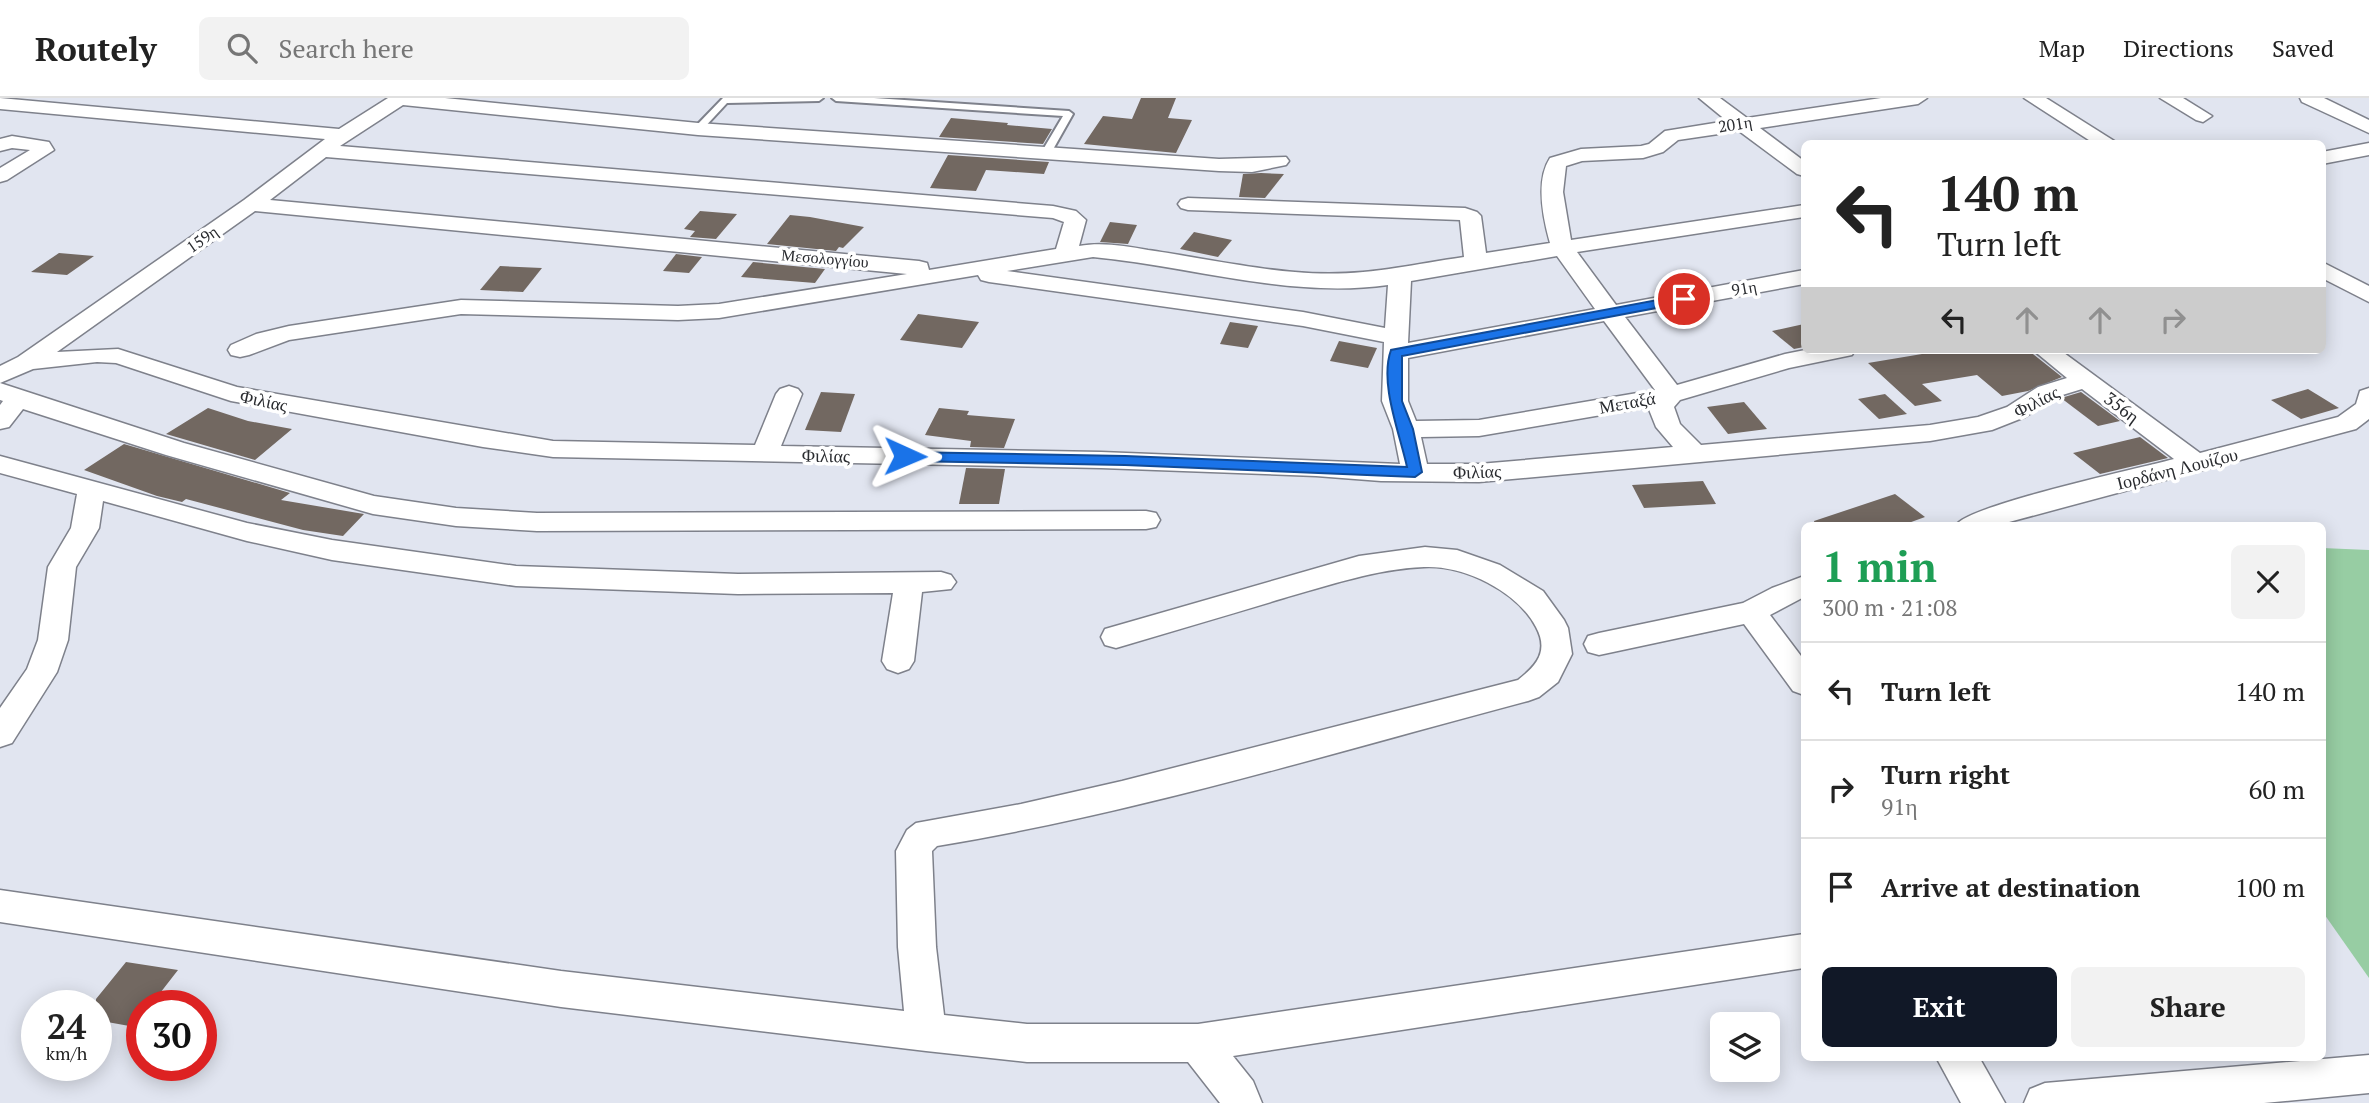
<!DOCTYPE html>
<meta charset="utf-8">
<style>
body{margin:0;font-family:"PT Serif",serif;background:#f2f2f2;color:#222;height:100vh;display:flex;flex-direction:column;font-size:26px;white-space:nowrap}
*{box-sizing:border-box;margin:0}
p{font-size:23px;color:#767676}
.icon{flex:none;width:38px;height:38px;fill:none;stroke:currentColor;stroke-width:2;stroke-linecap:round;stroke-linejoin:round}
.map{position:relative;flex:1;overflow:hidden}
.panel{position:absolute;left:1801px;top:424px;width:525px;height:539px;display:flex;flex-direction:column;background:#fff;border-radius:10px;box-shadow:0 4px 18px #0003}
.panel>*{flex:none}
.banner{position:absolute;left:1801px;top:42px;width:525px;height:214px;border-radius:10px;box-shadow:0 4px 18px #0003;background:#fff;color:#222;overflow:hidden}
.buttons{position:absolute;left:1710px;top:914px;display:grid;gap:14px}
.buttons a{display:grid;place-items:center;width:70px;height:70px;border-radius:10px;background:#fff;box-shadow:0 4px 18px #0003;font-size:35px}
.speed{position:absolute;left:21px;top:892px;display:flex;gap:14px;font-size:35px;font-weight:700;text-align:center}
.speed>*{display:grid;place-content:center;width:91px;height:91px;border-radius:50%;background:#fff;box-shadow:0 4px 18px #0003;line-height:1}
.speed small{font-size:18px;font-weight:400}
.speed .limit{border:10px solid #d22;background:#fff;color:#111}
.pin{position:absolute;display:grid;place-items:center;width:60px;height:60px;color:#fff;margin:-30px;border:4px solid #fff;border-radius:50%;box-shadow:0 2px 7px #0007}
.me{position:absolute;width:77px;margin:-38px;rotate:91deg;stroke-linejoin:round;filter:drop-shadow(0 0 5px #0008)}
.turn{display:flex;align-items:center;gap:24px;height:147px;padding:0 21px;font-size:32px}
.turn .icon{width:91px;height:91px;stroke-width:2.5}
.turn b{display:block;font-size:49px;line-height:60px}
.lanes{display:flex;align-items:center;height:66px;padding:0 21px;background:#0003;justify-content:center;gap:35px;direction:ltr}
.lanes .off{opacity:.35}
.round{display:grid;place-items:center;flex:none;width:74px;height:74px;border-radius:10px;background:#f2f2f2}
.headline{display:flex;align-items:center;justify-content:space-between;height:119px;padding:0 21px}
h1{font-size:42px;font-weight:700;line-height:52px;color:#1e9e55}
.primary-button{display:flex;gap:14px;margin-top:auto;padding:14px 21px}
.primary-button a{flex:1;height:80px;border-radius:10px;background:#111827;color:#fff;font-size:28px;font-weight:700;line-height:80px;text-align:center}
.primary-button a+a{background:#f2f2f2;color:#222}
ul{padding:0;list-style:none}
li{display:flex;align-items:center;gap:21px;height:98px;padding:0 21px;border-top:2px solid #e0e0e0}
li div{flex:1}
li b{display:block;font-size:26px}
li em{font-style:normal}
header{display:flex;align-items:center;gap:42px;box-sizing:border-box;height:98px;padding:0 35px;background:#fff;border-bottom:2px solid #e0e0e0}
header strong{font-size:33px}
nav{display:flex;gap:38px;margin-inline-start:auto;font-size:24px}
.search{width:490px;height:63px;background:#f2f2f2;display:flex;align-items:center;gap:18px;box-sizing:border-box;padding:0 24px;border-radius:10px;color:#767676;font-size:26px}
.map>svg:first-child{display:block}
.green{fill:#97cda3}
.building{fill:#726861}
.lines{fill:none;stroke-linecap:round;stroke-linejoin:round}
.service-casing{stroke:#7e818b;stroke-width:4}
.minor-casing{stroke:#7e818b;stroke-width:3}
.service{fill:#fff;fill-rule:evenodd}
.minor{fill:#fff;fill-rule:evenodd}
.route{fill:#1a73e8;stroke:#114b97;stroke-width:2}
.labels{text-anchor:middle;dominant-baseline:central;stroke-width:7;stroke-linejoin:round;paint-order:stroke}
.far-street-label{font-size:16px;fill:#2a2c30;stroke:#fff}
.street-label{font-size:18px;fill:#2a2c30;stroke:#fff}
</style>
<header>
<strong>Routely</strong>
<div class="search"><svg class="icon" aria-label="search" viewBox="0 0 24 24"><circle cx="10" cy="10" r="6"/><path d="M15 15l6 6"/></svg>Search here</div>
<nav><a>Map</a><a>Directions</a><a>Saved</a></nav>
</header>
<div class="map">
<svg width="2369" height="1005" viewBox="0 0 2369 1005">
<rect width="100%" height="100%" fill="#e1e5f0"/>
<polygon class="green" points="2322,450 2369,452 2369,880 2322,813"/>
<g class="building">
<polygon points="1141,0 1176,0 1168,20 1192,22 1176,55 1084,46 1103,18 1132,21"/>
<polygon points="951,20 1008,25 1007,27 1052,31 1043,46 939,39"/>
<polygon points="948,57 1049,64 1044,76 986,72 976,93 930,90"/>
<polygon points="1261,75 1284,76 1265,100 1239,99 1243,76"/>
<polygon points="700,113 737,116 716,141 690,139 695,133 684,131"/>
<polygon points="790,117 810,119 864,129 843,150 839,149 836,153 767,146"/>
<polygon points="1110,124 1137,127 1128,146 1100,144"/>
<polygon points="1194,134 1232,142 1218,159 1180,151"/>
<polygon points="59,155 94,158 67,177 31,174"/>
<polygon points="676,156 702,159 689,175 663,173"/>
<polygon points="753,164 825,171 815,185 741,179"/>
<polygon points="500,168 542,170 523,194 480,192"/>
<polygon points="918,216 979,224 962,250 900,242"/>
<polygon points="1230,224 1258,228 1248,250 1220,246"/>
<polygon points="1804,226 1804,249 1794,251 1772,233"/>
<polygon points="1339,243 1377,250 1368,270 1330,263"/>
<polygon points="1946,252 2028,252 2062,279 2028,293 2002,298 1977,277 1922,286 1942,303 1915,308 1868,265"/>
<polygon points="2308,291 2339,310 2301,321 2271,302"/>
<polygon points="821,294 855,296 841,334 805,332"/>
<polygon points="2081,294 2120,323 2098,328 2061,300"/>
<polygon points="1885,296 1907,316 1879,321 1858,301"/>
<polygon points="1744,304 1767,331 1728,336 1707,309"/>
<polygon points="208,310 248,323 292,331 255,362 166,336"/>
<polygon points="939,310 969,313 967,317 1015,321 1004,350 970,349 971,343 925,337"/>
<polygon points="2140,339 2168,360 2100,376 2073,355"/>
<polygon points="124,346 290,395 281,402 364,416 343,438 303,432 186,401 182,404 157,398 84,372"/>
<polygon points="966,370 1005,371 999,406 959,406"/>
<polygon points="1703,383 1716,406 1644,410 1632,387"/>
<polygon points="1895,396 1925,419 1903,427 1815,427 1814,423"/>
<polygon points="126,864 178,872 150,908 142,908 142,919 135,929 96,922 96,901"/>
</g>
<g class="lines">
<g class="service-casing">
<g id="service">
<polygon points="723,0 823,0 819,3 727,5 701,33 695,33 695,29"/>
<polygon points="832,0 874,0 1069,13 1073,16 1051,55 1046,58 1041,55 1063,18 836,3"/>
</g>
</g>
<g class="minor-casing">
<g id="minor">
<path d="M 0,0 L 339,31 L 388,0 L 445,0 L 698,25 L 1219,61 L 1286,59 L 1289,63 L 1286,67 L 1252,74 L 1219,73 L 698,37 L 403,7 L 340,48 L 1053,108 L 1076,113 L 1086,122 L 1079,148 C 1102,144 1125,148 1148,152 C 1197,159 1246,170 1295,174 C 1360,180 1402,168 1464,159 L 1460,122 L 1188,112 L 1181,110 L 1178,106 L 1181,102 L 1188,100 L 1465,110 L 1477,114 L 1481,118 L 1486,155 L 1550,145 C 1543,120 1535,83 1550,60 L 1581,51 L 1641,48 L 1649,46 L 1665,33 L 1727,23 L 1699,0 L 1720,0 L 1747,20 L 1881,0 L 1927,0 L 1918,6 L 1760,30 L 1804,63 L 1804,78 L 1797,76 L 1739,33 L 1678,42 L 1663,54 L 1643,60 L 1582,63 L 1566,68 L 1563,94 L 1571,142 L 1804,107 L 1804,119 L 1577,154 L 1616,207 L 1804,172 L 1804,186 L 1625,219 L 1677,287 L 1785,256 L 1805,252 L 1855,252 L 1852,257 L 1789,270 L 1680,302 L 1674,309 L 1680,326 L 1701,347 L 1930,327 L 1978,319 L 2007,309 L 2038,289 L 2067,280 L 2033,252 L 2060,252 L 2200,355 L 2338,319 L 2356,306 L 2360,293 L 2369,290 L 2369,321 L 2356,331 L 1998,427 L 1956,427 C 1969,407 2141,370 2174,361 L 2082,291 L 2056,299 L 2025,319 L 1992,332 L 1930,343 L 1479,384 L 1381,383 L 1316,378 L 1101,370 L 553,359 L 483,349 L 231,303 L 116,265 L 97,264 L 33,271 L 0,285 L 0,268 L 18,259 L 244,102 L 325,41 L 0,11 ZM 326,59 L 1053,120 L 1064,124 L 1056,151 L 929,172 L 927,165 L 919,163 L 270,102 ZM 255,113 L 907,176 L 719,206 L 678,208 L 461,202 L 289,228 L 256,236 L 231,247 L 228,252 L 231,257 L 240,259 L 249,257 L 289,242 L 461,216 L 678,222 L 719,220 L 978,177 L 981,182 L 989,184 L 1303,228 L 1384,244 L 1382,303 L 1393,331 L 1400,366 L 1101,354 L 781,348 L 802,296 L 798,291 L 789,288 L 780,291 L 776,296 L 755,347 L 553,343 L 237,289 L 118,251 L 57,254 ZM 1557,158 L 1595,211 L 1408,245 L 1411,183 ZM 1093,159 C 1190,168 1290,201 1388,187 L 1385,230 L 1303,214 L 1007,173 ZM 1604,223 L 1655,292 L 1479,322 L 1416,323 L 1408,303 L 1408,260 ZM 1648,309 L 1656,329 L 1673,349 L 1479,366 L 1427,366 L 1421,339 L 1479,338 Z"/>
<polygon points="2024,0 2046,0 2119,46 2095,46"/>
<polygon points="2160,0 2183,0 2212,18 2203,24 2196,22"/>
<polygon points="2300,0 2324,0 2369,22 2369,35 2302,4"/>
<polygon points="12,38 49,44 54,52 7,82 0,84 0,70 30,52 12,50 0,53 0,41"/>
<polygon points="2369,45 2369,57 2322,66 2322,54"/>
<polygon points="2322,164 2369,188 2369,204 2322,180"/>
<polygon points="0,285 184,345 374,398 456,410 537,415 1146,413 1156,415 1160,422 1156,429 1146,431 537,433 456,428 373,416 166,357 23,311 9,329 0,331 0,307 3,303 0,302"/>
<polygon points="0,358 247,425 332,442 516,468 738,476 941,474 951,477 956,484 951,491 922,494 914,563 909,571 898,575 887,571 882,563 893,495 738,496 516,488 332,462 247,443 103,403 99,430 76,469 68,542 57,574 12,645 0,649 0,610 27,571 38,542 48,469 71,430 77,396 0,375"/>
<path d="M 1425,449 L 1457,452 L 1500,467 L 1543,493 L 1564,522 L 1568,530 L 1572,556 L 1558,584 L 1539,599 L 1528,603 C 1332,655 1137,715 937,748 L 932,753 L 936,849 L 944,917 L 1027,926 L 1198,926 L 1804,836 L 1804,870 L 1233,958 L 1253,983 L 1262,1005 L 1220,1005 L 1188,964 L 1027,964 L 926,953 L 561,909 L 0,824 L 0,792 L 561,873 L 904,913 L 898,849 L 896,753 L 907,732 L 916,725 L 1021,706 L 1122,683 L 1518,582 C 1537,567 1549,553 1536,529 C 1517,493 1464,467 1424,469 C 1376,471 1330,487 1284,500 C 1228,517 1172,533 1116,550 L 1105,547 L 1101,539 L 1105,531 L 1359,458 Z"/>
<polygon points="1804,478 1804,499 1770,517 1804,562 1804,597 1793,593 1744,526 1599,557 1588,554 1584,546 1588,538 1599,535 1743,505 1772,490"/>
<polygon points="2369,957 2369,995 2264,1005 2024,1005 2030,991 2045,985"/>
<polygon points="1936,959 1979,959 2005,1005 1961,1005"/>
</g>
</g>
<use href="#service" class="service"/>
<use href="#minor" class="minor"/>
</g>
<path class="route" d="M 1684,197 L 1690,201 L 1688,204 L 1402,258 L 1402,303 L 1413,331 L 1422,374 L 1415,379 L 1125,367 L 905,363 L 898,358 L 905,354 L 1125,358 L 1407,369 C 1400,336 1379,285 1391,252 Z"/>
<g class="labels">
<g class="far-street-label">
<text transform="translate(1735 26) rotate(-9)">201η</text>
<text transform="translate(202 141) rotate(-35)">159η</text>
<text transform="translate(825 160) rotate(5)">Μεσολογγίου</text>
<text transform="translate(1744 190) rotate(-10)">91η</text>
</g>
<g class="street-label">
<text transform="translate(264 302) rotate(12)">Φιλίας</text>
<text transform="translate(2036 303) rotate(-27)">Φιλίας</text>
<text transform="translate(1627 304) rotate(-10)">Μεταξά</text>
<text transform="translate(2122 309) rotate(37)">356η</text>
<text transform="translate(826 357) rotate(1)">Φιλίας</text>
<text transform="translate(2177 370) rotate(-14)">Ιορδάνη Λουίζου</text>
<text transform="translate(1477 373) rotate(-2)">Φιλίας</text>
</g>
</g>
</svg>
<div class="buttons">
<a><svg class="icon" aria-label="layers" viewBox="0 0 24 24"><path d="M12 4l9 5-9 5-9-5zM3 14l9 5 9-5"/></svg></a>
</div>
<div class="speed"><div>24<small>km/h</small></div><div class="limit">30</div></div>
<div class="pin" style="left:1684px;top:201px;background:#d93025"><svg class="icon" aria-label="arrive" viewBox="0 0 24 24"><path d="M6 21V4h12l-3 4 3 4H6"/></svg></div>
<svg class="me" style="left:905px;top:358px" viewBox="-20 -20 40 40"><path d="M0-17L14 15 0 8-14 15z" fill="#1a73e8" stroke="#fff" stroke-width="4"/></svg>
<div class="banner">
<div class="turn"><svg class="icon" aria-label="left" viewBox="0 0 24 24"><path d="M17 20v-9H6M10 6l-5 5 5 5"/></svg><div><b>140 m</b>Turn left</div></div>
<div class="lanes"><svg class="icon" aria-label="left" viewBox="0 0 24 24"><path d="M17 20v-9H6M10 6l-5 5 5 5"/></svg><svg class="icon off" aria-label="ahead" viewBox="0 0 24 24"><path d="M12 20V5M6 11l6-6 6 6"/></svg><svg class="icon off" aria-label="ahead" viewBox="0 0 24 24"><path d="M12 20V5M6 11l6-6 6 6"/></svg><svg class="icon off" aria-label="right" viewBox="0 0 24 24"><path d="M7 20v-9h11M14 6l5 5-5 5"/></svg></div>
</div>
<section class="panel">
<div class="headline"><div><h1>1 min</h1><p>300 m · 21:08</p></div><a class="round"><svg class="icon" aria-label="close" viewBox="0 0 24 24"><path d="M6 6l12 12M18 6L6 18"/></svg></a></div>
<ul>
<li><svg class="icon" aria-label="left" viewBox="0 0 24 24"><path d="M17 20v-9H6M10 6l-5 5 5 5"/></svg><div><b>Turn left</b></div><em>140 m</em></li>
<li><svg class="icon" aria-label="right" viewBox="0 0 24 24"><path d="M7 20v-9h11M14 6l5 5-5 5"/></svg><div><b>Turn right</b><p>91η</p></div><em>60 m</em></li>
<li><svg class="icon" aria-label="arrive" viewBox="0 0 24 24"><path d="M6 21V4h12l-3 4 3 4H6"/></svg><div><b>Arrive at destination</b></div><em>100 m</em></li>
</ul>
<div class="primary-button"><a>Exit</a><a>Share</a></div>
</section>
</div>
